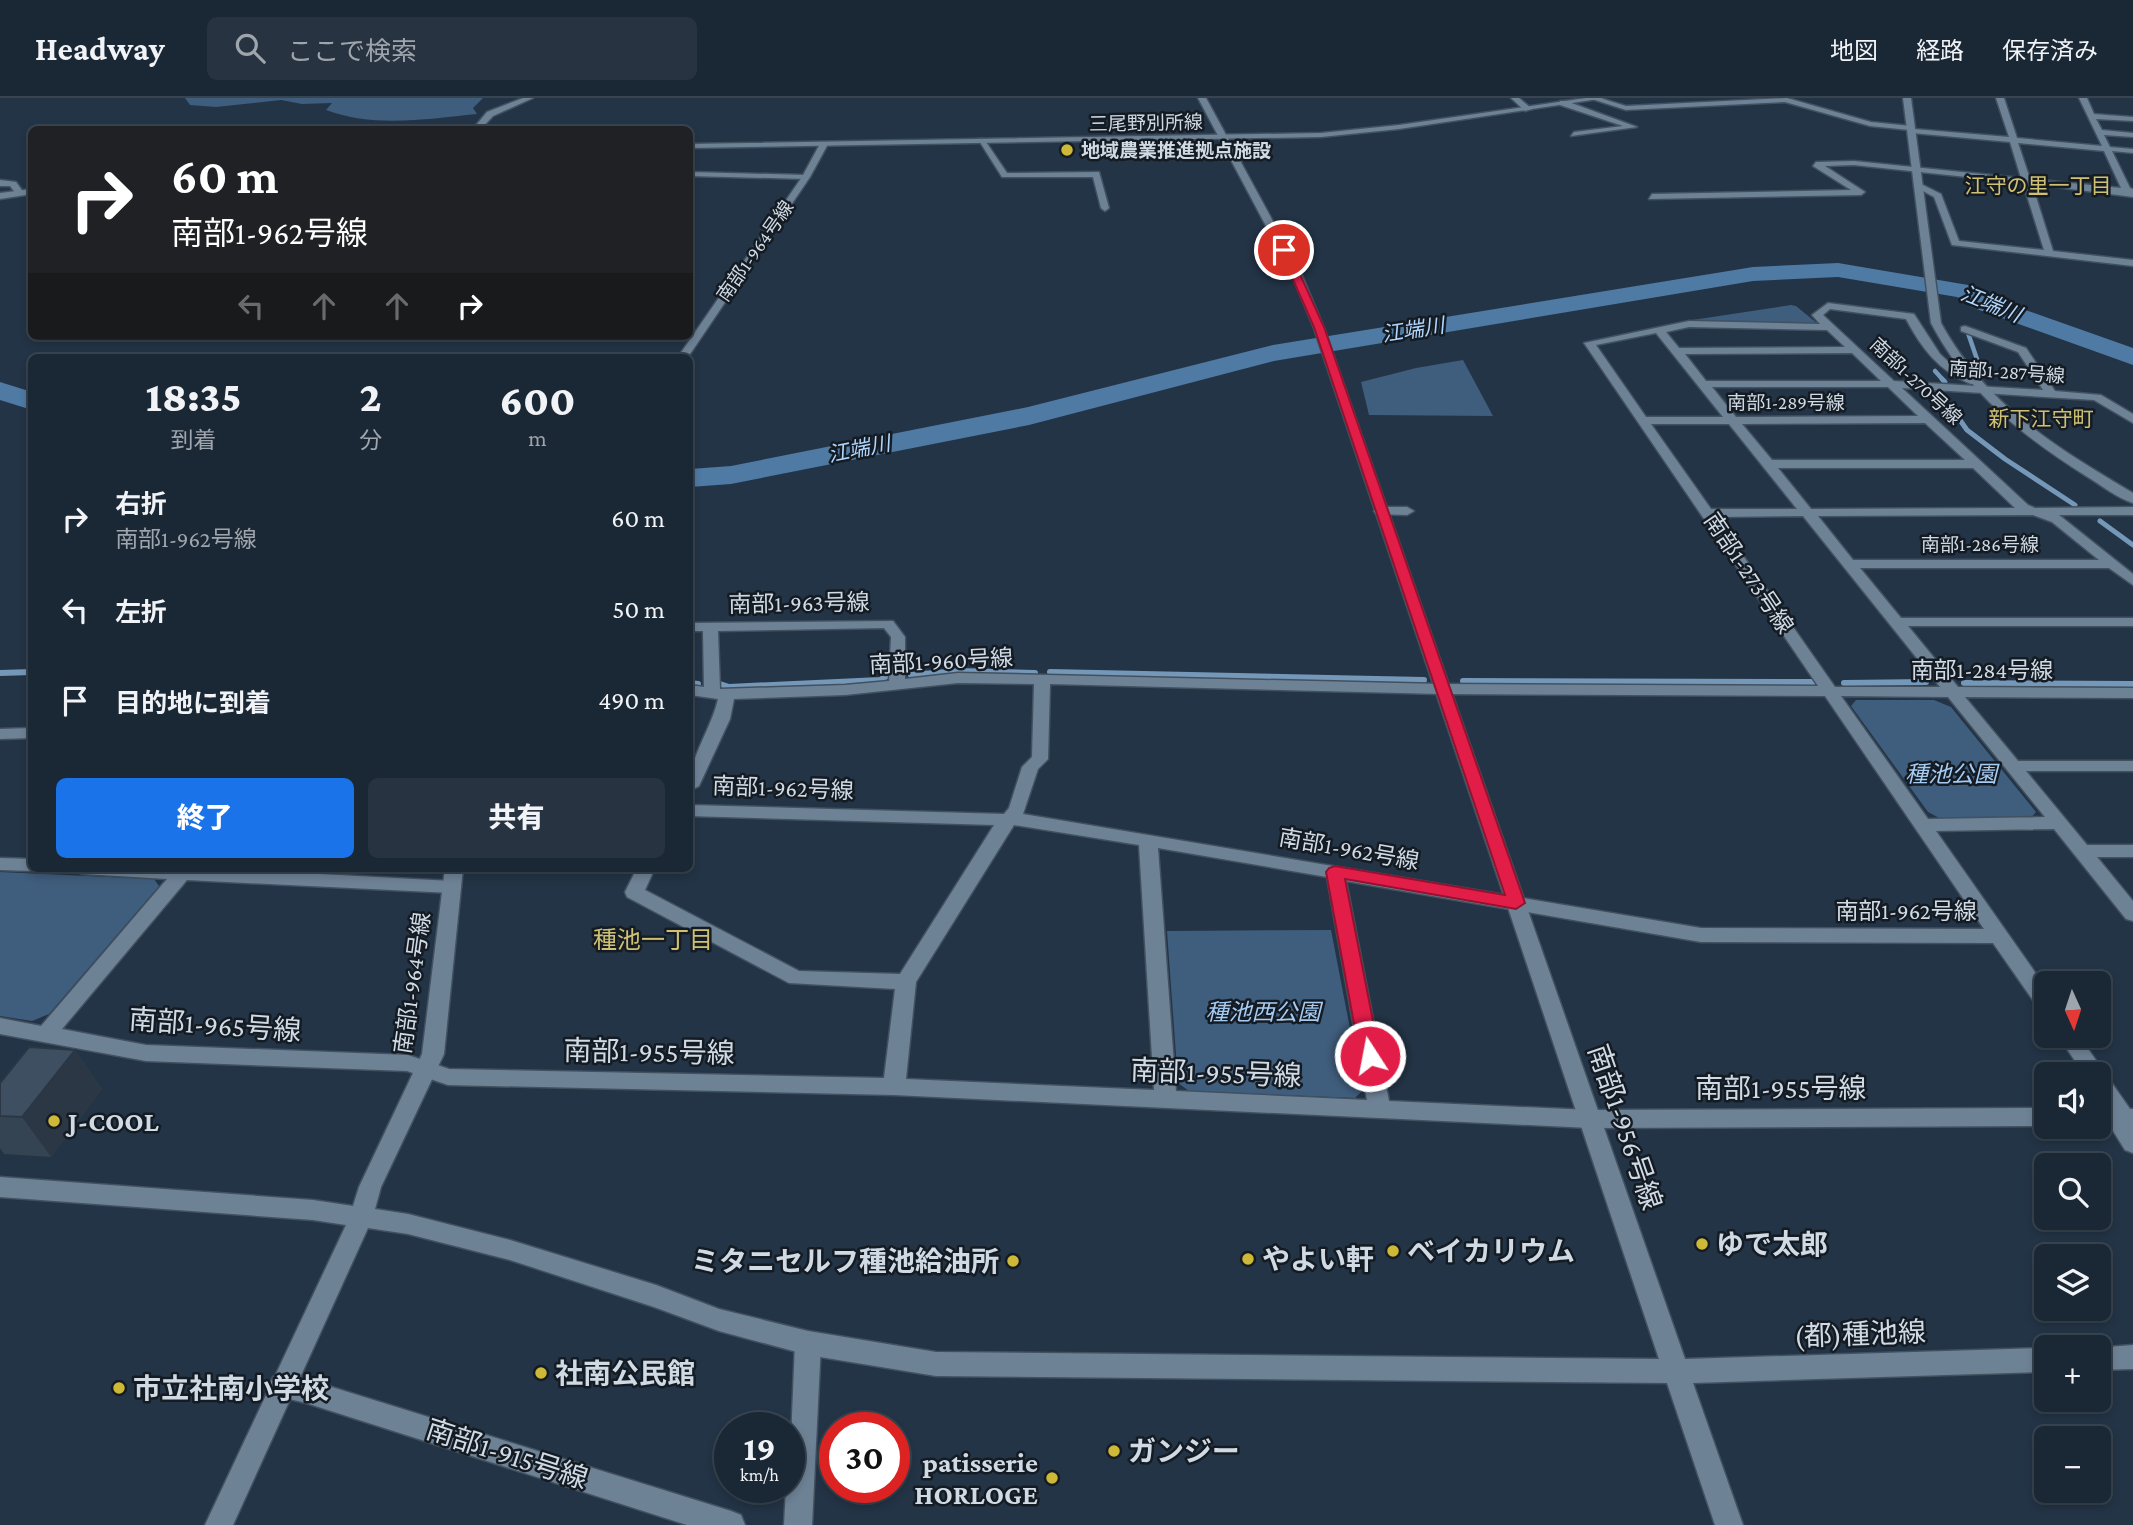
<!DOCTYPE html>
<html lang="ja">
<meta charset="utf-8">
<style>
body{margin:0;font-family:"Crimson Pro","Noto Sans JP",serif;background:#273340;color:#f1f3f6;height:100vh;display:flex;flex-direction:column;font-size:26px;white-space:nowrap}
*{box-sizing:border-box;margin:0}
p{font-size:23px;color:#9fa5ac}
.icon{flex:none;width:38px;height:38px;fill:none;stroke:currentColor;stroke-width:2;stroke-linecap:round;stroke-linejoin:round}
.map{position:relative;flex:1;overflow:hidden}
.side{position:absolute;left:28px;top:256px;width:665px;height:518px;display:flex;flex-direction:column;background:#1a2734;border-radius:10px;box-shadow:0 4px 10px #0003,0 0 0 2px #38444f}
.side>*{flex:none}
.top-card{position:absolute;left:28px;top:28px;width:665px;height:214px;border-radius:10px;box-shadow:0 4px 10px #0003,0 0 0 2px #38444f;background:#202124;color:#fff;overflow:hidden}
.needle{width:46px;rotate:177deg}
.buttons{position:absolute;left:2034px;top:873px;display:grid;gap:14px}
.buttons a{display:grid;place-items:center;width:77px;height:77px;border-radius:10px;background:#1a2734;box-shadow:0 4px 10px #0003,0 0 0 2px #38444f;font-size:35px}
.speed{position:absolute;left:714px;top:1314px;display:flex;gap:14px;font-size:35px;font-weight:700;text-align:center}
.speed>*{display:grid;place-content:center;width:91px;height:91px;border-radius:50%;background:#1a2734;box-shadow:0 4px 10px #0003,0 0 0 2px #38444f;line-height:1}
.speed small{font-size:18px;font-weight:400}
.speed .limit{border:10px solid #d22;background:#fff;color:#111}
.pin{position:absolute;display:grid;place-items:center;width:60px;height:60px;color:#fff;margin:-30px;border:4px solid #fff;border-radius:50%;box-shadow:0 2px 7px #0007}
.me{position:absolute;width:77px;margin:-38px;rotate:349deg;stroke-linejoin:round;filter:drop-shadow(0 0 5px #0008)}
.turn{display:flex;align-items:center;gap:24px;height:147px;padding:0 28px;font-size:32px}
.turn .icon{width:91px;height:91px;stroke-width:2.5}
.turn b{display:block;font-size:49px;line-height:60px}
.lanes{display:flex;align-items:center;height:66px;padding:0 28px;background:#0003;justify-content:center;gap:35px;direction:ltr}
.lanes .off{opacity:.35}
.eta{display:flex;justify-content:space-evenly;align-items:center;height:119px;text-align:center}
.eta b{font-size:42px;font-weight:800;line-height:49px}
.button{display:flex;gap:14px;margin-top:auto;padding:14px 28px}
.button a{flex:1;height:80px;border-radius:10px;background:#1a73e8;color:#fff;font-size:28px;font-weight:800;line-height:80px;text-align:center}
.button a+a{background:#273340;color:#f1f3f6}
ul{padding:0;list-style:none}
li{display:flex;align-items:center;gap:21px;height:91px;padding:0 28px}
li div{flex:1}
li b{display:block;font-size:26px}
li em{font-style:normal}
header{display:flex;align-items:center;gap:42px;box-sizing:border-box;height:98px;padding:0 35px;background:#1a2734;border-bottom:2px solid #38444f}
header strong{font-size:33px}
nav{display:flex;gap:38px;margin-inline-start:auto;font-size:24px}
.search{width:490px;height:63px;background:#273340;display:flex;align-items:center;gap:18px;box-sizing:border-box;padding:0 24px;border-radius:10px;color:#9fa5ac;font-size:26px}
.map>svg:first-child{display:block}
.green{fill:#3f5d7c}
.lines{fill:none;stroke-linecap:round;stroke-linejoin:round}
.stream-far2{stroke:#7597b8;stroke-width:4.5}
.stream-far1{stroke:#7597b8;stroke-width:5}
.stream{stroke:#7597b8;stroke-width:6}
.river{fill:#4e7aa4;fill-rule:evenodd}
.minor-casing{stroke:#425160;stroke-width:3}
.tertiary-casing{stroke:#425160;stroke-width:3}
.secondary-casing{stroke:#425160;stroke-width:3}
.minor{fill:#6e8296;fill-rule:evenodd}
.tertiary{fill:#6e8296;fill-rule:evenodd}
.secondary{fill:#6e8296;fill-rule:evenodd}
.wall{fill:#344453}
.shaded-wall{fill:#2b3744}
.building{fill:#3d4f61;stroke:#2b3744;stroke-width:2}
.route{fill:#e11d48;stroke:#92132f;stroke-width:2}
.poi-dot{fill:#ceb837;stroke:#141b23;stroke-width:2.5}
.labels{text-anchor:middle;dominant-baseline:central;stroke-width:5;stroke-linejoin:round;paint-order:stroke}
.far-street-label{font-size:19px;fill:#d0dae5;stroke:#141b23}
.far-poi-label{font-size:19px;font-weight:bold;fill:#d0dae5;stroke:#141b23;text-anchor:start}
.far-neighbourhood-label{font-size:21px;fill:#cfc173;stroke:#141b23}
.far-water-label{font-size:21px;font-style:italic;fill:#b1d6fd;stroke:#141b23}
.far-quarter-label{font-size:21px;fill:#cfc173;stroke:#141b23}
.street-label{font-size:23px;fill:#d0dae5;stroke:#141b23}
.park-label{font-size:23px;font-style:italic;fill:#a6cbf2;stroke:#141b23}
.neighbourhood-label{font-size:24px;fill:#cfc173;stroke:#141b23}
.near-street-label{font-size:28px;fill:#d0dae5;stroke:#141b23}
.near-poi-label{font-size:28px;font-weight:bold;fill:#d0dae5;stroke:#141b23;text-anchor:start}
</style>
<header>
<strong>Headway</strong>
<div class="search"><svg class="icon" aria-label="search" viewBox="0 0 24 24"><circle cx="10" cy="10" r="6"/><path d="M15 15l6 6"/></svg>ここで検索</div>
<nav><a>地図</a><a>経路</a><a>保存済み</a></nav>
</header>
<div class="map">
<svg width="2133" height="1427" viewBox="0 0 2133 1427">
<rect width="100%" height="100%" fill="#233446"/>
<g class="green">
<path d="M 185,0 L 483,0 L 473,10 L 477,16 C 427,21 374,30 326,12 L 332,5 L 302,6 L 281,2 L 216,9 L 190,7 Z"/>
<polygon points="1791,207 1796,208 1818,226 1686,223"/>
<polygon points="1463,262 1493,318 1369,317 1361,284 1416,270"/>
<polygon points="1856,602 1934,602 1951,609 2036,714 2030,721 1943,722 1928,714 1851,608"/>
<polygon points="0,774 154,781 159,788 49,916 32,923 0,918"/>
<polygon points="1331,832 1362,993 1355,1000 1189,993 1178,985 1167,833"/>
</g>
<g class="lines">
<g class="stream-far2">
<polyline points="1968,235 1979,267"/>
<polyline points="1935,273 1944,283"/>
</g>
<g class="stream-far1">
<polyline points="1942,281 1945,284"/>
<polyline points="1941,295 1967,332 2005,361 2075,407"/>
<polyline points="2100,423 2133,447"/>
</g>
<g class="stream">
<polyline points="1050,574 1424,582"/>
<polyline points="0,575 32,574"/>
<polyline points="911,577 958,573 1035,575"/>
<polyline points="1463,583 1814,584"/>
<polyline points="690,585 698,586"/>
<polyline points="1844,585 1926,584"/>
<polyline points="1964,585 2133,586"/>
<polyline points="720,586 729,589 880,582 887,578"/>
</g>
<g class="river">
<polygon points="1838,165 1974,188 1989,199 2133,250 2133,267 1971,209 1957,199 1838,179 1753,183 1274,263 1029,327 731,386 690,389 690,371 731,368 1028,309 1273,247 1753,169"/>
<polygon points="0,284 32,294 32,312 0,302"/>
</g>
<g class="minor-casing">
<g id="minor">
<polygon points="523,0 533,0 493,18 480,32 472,32 487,14"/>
<polygon points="1511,0 1519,0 1532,11 1525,13"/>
<path d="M 1600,0 L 1626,8 L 1787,0 L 1871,24 L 1911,28 L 1914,31 L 2009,39 L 1996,0 L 2004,0 L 2017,40 L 2102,48 L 2079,0 L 2087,0 L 2094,16 L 2133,19 L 2133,23 L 2096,21 L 2102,32 L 2133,35 L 2133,39 L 2104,37 L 2110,49 L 2133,51 L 2133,55 L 2112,53 L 2130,90 L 2133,91 L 2133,99 L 2032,86 L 2053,153 L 2133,162 L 2133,168 L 1952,147 L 1934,99 L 1914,88 L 1921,86 L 1941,96 L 1959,143 L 2044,152 L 2023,85 L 1854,67 L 1825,68 L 1865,94 L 1861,97 L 1649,101 L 1652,96 L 1851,92 L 1813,68 L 1816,64 L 1854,63 L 2021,80 L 2010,44 L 1912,35 L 1909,32 L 1870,28 L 1785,4 L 1626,12 L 1592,1 ZM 2018,45 L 2104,53 L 2121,90 L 2030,81 Z"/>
<polygon points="1560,3 1566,3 1637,29 1571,38 1574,34 1623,28 1560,7"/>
<polygon points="978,41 984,41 1007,75 1099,74 1109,110 1105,113 1101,110 1093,79 1002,79"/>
<polygon points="690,74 806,77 810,79 806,81 690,78"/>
<polygon points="0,82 16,84 24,95 17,97 10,88 0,88"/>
<path d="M 1828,205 L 1914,216 L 1940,256 L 1956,271 L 1981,284 L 1971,286 C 1939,273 1922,251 1906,221 L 1830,211 L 1823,217 L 1894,283 L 2043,292 L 2018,254 L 1961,233 L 1961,229 L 1965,228 L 2026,250 L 2055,293 L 2101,297 L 2133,316 L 2133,325 L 2094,302 L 1902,290 L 2028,407 L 2035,410 L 2133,409 L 2133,417 L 2059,417 L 2133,476 L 2133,487 L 2109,470 L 1860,470 L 1901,520 L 2133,520 L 2133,528 L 1908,528 L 1958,589 L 2133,590 L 2133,600 L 1965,599 L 2018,663 L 2133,663 L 2133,673 L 2026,673 L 2087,747 L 2133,747 L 2133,759 L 2097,759 L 2133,803 L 2133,823 L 2126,821 L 2054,731 L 1936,733 L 2046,890 L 2046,913 L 2039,911 L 1993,845 L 1701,844 L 1346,783 L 1389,1003 L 1590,1012 L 2046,1010 L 2046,1028 L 1590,1030 L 894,997 L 448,987 L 407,973 L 146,963 L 0,936 L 0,920 L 41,928 L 167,781 L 83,776 L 77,774 L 74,770 L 204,770 L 452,783 L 459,785 L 461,789 L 459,793 L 452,795 L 187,782 L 62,931 L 146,947 L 408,957 L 449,971 L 884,980 L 895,891 L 789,885 L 627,799 L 625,794 L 637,770 L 655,770 L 645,792 L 799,873 L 900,876 L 994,727 L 690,718 L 690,707 L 1004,716 L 1009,710 L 1022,669 L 1032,659 L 1034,586 L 958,585 L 845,597 L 734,601 L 730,621 L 699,688 L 690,693 C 687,661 711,633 718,601 L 690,597 L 690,587 L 704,589 L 703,533 L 690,533 L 690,525 L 893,523 L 905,539 L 905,581 L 958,575 L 1441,586 L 1818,588 L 1584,245 L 1689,223 L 1820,226 L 1812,217 ZM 1689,229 L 1827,232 L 1845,249 L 1679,250 L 1666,234 ZM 1656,235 L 1723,319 L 1646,319 L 1596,247 ZM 1852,255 L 1881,283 L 1706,283 L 1685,256 ZM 1712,289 L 1888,289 L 1918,318 L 1736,319 ZM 1925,325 L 1965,362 L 1772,362 L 1742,326 ZM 1651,326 L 1729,326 L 1797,411 L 1711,411 ZM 1778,370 L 1973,370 L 2015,410 L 1811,411 ZM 2033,417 L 2052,424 L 2099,462 L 1853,462 L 1818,418 ZM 1803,418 L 1940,589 L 1835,589 L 1716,419 ZM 884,530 L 891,539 L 889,583 L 845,587 L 720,591 L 718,533 ZM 1050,586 L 1441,596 L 1825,598 L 1984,831 L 1701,830 L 1023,716 L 1038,671 L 1048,661 ZM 1841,598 L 1948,599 L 2045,719 L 1928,721 ZM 1014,727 L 1139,747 L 1154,992 L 906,981 L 916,884 ZM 1158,750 L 1327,779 L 1367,1002 L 1176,993 Z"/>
<polygon points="1381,409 1407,409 1414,413 1407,417 1376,416 1374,413"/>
<polygon points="32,630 32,640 0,641 0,631"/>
<polygon points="0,760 32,761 32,770 39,770 32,773 0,772"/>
<polygon points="2058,938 2079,938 2130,1011 2133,1011 2133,1055 2125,1052 2110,1028 2098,1028 2098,1010 2107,1010 2098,998 2098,976 2084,976"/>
<polygon points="808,1233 817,1237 821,1245 812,1427 784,1427 786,1390 789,1390 795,1245 799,1237"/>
<polygon points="282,1276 306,1281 731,1413 741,1417 745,1427 687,1427 306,1305 273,1297 269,1288 273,1279"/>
</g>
</g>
<g class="tertiary-casing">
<g id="tertiary">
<polygon points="1198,0 1206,0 1301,175 1324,230 1685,1261 2046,1250 2046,1274 1693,1285 1743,1427 1715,1427 1667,1285 936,1278 808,1257 719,1233 654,1209 510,1162 408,1136 368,1130 233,1427 205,1427 346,1127 313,1122 0,1099 0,1079 313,1102 353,1108 359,1089 422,956 445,770 463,770 444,956 381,1089 375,1111 408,1116 510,1142 656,1187 719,1211 808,1233 936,1254 1659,1261 1314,230 1291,175"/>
<path d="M 1903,0 L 1911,0 L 1941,225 C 1986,307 2055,349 2133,395 L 2133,405 C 2117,400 2101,387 2086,378 C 2020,336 1968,295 1931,225 Z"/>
<polygon points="821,44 828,46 810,79 688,259 678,259 802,79"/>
<polygon points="2133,1247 2133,1271 2098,1272 2098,1250 2094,1250"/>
</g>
</g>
<g class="secondary-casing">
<g id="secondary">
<polygon points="1586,0 1605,0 1399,31 1321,39 690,50 690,46 1321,35 1399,27"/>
<polygon points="32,91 32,96 0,101 0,95"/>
</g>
</g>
<use href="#minor" class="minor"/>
<use href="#tertiary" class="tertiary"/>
<use href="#secondary" class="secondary"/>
</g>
<polygon class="wall" points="75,952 102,991 51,1059 4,1056 0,1050 0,985"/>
<polygon class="shaded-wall" points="75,952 102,991 51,1059 22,1019"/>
<polygon class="building" points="29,949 75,952 22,1019 0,1018 0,985"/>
<polygon class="route" points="1284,150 1289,152 1324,229 1525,805 1516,811 1345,781 1380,958 1377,964 1370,966 1363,964 1360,958 1326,774 1329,770 1335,768 1505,797 1314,229 1280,152"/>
<g class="poi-dot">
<circle cx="1067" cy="52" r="7"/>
<circle cx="54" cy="1023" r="7"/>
<circle cx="1702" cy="1146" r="7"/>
<circle cx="1393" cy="1153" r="7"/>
<circle cx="1248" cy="1161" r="7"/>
<circle cx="1013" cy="1163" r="7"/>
<circle cx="541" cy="1275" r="7"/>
<circle cx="119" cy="1290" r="7"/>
<circle cx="1114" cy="1353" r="7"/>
<circle cx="1052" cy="1380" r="7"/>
</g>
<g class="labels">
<g class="far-street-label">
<text transform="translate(1146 25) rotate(-1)">三尾野別所線</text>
<text transform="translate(755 153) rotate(-55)">南部1-964号線</text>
<text transform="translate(2007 274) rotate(4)">南部1-287号線</text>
<text transform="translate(1916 283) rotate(43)">南部1-270号線</text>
<text x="1786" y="304">南部1-289号線</text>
<text x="1980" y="446">南部1-286号線</text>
</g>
<g class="far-poi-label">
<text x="1081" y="52">地域農業推進拠点施設</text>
</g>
<g class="far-neighbourhood-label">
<text x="2038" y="88">江守の里一丁目</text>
</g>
<g class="far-water-label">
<text transform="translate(1991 206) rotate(22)">江端川</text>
<text transform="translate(1413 232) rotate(-9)">江端川</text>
<text transform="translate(859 351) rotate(-11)">江端川</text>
</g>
<g class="far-quarter-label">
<text x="2041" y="321">新下江守町</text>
</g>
<g class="street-label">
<text transform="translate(1749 475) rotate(56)">南部1-273号線</text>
<text transform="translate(799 505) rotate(-1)">南部1-963号線</text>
<text transform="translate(941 563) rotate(-3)">南部1-960号線</text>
<text x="1982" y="572">南部1-284号線</text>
<text transform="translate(783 690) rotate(2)">南部1-962号線</text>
<text transform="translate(1349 751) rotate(10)">南部1-962号線</text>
<text x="1906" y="813">南部1-962号線</text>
<text transform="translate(412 885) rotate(-82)">南部1-964号線</text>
</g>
<g class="park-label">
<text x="1951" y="676">種池公園</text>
<text x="1263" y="914">種池西公園</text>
</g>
<g class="neighbourhood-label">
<text x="653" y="841">種池一丁目</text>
</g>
<g class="near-street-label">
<text transform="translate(215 927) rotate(4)">南部1-965号線</text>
<text transform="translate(649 954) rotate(1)">南部1-955号線</text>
<text transform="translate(1216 975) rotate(2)">南部1-955号線</text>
<text x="1781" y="990">南部1-955号線</text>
<text transform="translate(1625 1029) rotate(71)">南部1-956号線</text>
<text transform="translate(1860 1236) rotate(-2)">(都)種池線</text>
<text transform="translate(507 1356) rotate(18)">南部1-915号線</text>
</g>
<g class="near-poi-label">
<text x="68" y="1023">J-COOL</text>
<text x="1716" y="1146">ゆで太郎</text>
<text x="1407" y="1153">ベイカリウム</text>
<text x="1262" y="1161">やよい軒</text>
<text x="999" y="1163" text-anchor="end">ミタニセルフ種池給油所</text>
<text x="555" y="1275">社南公民館</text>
<text x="133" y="1290">市立社南小学校</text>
<text x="1128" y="1353">ガンジー</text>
<text x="1038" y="1364" text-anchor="end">patisserie<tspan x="1038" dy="32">HORLOGE</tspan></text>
</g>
</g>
</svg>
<div class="buttons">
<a><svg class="needle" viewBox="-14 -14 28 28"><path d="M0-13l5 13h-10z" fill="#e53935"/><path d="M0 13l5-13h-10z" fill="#9fa5ac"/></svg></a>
<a><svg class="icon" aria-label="sound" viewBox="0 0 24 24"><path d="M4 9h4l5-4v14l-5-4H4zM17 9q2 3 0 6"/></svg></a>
<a><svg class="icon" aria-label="search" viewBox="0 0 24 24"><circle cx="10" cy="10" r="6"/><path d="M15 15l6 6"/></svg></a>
<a><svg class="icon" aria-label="layers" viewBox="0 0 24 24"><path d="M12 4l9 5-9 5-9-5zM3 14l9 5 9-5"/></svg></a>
<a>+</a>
<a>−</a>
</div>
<div class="speed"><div>19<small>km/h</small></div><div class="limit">30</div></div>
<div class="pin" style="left:1284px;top:152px;background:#d93025"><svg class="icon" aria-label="arrive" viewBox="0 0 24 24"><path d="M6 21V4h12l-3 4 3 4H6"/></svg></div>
<svg class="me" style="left:1370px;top:958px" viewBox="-20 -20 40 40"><circle r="17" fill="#e11d48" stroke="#fff" stroke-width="3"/><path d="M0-11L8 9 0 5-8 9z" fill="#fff"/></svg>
<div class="top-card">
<div class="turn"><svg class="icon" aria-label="right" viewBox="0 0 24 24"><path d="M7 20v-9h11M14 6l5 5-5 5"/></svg><div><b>60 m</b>南部1-962号線</div></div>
<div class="lanes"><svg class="icon off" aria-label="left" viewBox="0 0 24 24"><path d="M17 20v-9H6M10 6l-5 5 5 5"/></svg><svg class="icon off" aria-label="ahead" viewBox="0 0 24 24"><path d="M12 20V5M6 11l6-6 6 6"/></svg><svg class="icon off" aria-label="ahead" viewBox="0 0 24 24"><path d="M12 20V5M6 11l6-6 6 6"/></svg><svg class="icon" aria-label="right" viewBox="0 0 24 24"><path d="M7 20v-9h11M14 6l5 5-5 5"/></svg></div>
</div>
<section class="side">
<div class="eta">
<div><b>18:35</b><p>到着</p></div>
<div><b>2</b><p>分</p></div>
<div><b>600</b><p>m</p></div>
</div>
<ul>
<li><svg class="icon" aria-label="right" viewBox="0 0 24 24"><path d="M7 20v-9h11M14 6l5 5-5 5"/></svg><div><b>右折</b><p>南部1-962号線</p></div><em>60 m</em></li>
<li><svg class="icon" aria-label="left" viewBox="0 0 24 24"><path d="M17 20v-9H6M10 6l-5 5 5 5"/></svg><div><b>左折</b></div><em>50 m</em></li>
<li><svg class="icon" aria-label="arrive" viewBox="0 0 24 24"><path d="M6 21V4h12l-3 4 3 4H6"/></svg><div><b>目的地に到着</b></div><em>490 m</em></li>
</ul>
<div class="button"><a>終了</a><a>共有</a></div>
</section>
</div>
